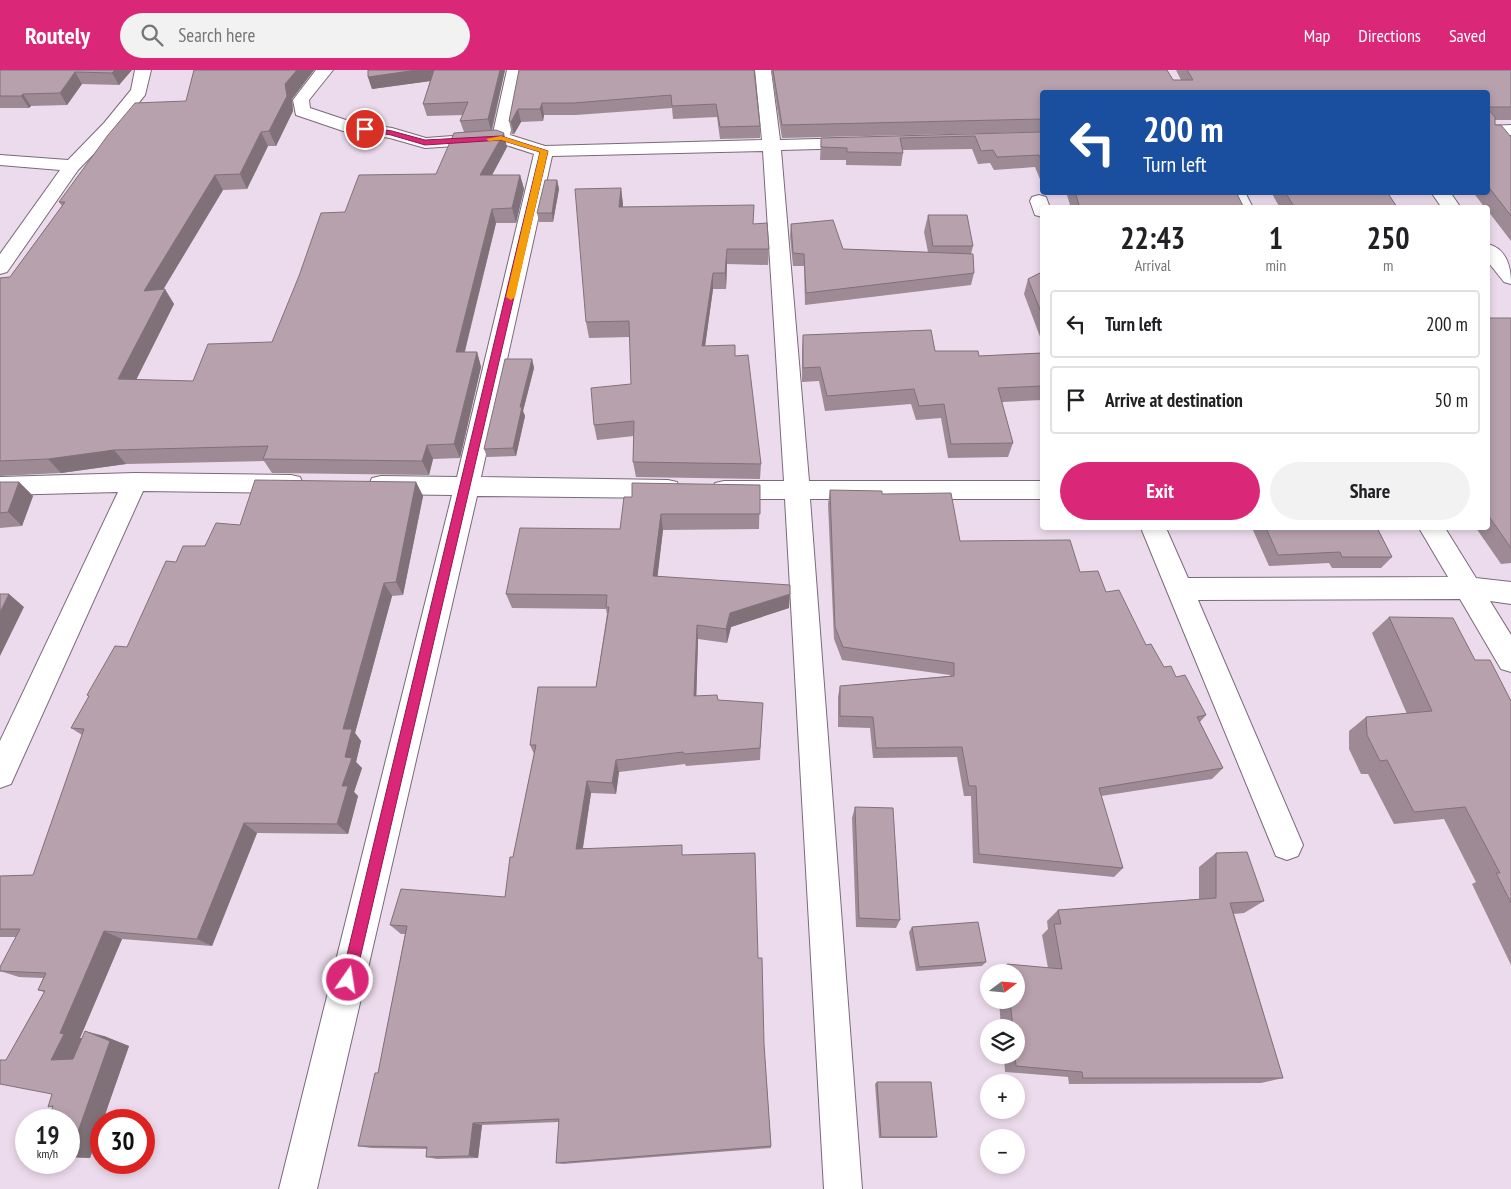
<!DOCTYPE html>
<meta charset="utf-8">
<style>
body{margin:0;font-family:"PT Sans Narrow",sans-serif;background:#f2f2f2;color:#202124;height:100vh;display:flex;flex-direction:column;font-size:19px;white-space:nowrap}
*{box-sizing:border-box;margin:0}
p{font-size:16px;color:#757577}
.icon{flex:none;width:28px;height:28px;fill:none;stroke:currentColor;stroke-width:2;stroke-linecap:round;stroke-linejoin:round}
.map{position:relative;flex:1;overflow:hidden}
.drawer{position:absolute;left:1040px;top:135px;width:450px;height:325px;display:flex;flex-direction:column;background:#fff;border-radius:5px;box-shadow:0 2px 8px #0003}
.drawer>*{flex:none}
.hud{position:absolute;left:1040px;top:20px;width:450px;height:105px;border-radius:5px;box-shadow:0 2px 8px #0003;background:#1a4fa0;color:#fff;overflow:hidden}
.needle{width:32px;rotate:74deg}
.tools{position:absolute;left:980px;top:894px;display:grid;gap:10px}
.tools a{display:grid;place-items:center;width:45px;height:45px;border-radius:50%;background:#fff;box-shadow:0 2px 8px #0003;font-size:25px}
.speed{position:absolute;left:15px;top:1039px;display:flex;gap:10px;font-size:25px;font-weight:700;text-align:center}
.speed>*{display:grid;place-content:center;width:65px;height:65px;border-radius:50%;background:#fff;box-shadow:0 2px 8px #0003;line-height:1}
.speed small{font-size:12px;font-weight:400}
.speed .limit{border:8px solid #d22;background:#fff;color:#111}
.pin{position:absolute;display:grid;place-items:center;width:42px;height:42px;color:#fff;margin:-21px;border:2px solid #fff;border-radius:50%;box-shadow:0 1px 5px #0007}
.me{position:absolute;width:55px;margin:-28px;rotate:13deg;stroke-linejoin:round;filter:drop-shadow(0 0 4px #0008)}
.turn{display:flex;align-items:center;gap:18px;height:105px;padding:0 20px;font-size:22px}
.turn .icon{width:65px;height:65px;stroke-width:2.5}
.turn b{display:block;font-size:35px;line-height:42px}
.eta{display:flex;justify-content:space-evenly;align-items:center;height:85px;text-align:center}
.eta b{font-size:30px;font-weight:600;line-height:35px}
.primary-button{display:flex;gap:10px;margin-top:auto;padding:10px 20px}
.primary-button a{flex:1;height:58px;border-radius:30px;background:#db2777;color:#fff;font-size:20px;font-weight:600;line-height:58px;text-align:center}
.primary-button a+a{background:#f2f2f2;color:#202124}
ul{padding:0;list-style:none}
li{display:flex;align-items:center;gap:15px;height:68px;margin:0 10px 8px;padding:0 10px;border:2px solid #e0e0e0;border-radius:5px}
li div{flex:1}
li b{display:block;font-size:19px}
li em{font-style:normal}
header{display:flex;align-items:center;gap:30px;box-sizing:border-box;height:70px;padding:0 25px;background:#db2777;color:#fff}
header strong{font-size:24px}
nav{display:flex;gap:28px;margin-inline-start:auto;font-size:18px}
.search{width:350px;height:45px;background:#f2f2f2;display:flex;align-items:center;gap:12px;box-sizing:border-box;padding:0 18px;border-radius:28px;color:#757577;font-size:19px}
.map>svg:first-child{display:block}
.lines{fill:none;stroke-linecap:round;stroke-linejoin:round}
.minor-casing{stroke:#796a79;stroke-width:2}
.minor{fill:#fff;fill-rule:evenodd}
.wall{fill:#9d8a95}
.shaded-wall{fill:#807179}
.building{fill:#b7a1ad;stroke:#807179}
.route{fill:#db2777;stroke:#8e194d}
.slow{fill:#f59e0b}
</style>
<header>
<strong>Routely</strong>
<div class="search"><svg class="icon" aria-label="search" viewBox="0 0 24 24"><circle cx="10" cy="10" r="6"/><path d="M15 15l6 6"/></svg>Search here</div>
<nav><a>Map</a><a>Directions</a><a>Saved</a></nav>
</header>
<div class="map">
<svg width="1511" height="1119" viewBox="0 0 1511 1119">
<rect width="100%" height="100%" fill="#ecdbec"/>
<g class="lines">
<g class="minor-casing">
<g id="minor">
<polygon points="135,0 151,0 145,25 116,61 78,100 7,202 0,204 0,184 60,100 0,95 0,85 68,90 104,53 131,20"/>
<polygon points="316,0 333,0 309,30 310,38 352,52 392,58 426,68 493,63 507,0 523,0 510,65 545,76 762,70 755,0 771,0 780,70 856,68 862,69 865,73 862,77 856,78 781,80 809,411 1042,411 1042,429 810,429 862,1119 824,1119 785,429 724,429 715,427 712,420 715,413 724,411 784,411 763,81 552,86 481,407 668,410 677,412 680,419 677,426 668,428 477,426 317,1119 279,1119 452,425 381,424 372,422 369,415 372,408 381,406 457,407 534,84 500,73 425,78 390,68 343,61 296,45 293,30"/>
<polygon points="1511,55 1511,65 1488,66 1488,56"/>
<polygon points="1226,122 1245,122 1253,138 1234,138"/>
<polygon points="1431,122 1450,122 1461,138 1442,138"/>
<polygon points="1039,125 1046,127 1050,138 1042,138 1042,147 1035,145 1030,131 1032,127"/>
<path d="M 1488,174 C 1507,179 1511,197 1511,214 L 1504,212 L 1488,192 Z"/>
<polygon points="135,403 291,405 300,407 303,414 300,421 291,423 143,421 11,714 0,718 0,671 118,422 0,425 0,407"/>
<polygon points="1141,458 1166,458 1188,508 1448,507 1419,458 1445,458 1476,508 1511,512 1511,534 1490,531 1511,565 1511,602 1501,599 1460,529 1198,530 1303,775 1298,786 1287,790 1276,786"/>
</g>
</g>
<use href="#minor" class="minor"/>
</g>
<g class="wall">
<polygon points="0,0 132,0 119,15 82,14 67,35 31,36 29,38 0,38"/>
<polygon points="194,0 314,0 292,29 293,41 276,76 268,76 247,119 223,120 163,219 174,234 136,310 193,311 272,272 345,142 436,104 464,62 460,51 463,45 427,46 423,34 430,11 372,19 368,7 368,0 505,0 492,61 507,77 492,105 520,105 524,119 516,153 496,153 467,273 465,282 477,282 481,297 460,388 433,389 429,405 272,403 264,391 126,394 61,403 0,406 0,208 10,207 62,136 59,132 186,31"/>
<polygon points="519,0 754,0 760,56 760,68 720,69 717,47 673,49 672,38 576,45 544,45 543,51 521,52 514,64 512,64 509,51"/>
<polygon points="771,0 1167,0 1173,10 1181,10 1176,0 1511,0 1511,50 1495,50 1495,55 1511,67 1511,171 1488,141 1488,138 1485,138 1473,122 1488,122 1488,22 1042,22 1042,62 782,68"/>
<polygon points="1042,62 1042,114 1035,97 994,100 990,93 978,94 972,79 903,80 903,83 901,96 846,95 846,90 820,90 821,68"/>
<polygon points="557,110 559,119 553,152 539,152 537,143"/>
<polygon points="621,118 623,137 754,154 769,179 768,195 727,194 726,219 713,219 705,276 735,286 761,394 760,409 636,407 633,392 634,366 597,370 594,355 631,314 630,267 589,268 586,252"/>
<polygon points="1066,122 1236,122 1244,138 1071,138"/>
<polygon points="1271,122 1387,122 1397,137 1408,138 1280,138"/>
<polygon points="928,145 973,176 971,184 974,203 971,215 805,235 804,196 793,196 790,166 791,154 843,179 928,182 924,162"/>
<polygon points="1042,202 1042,272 1024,224 1028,209"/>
<polygon points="1488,248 1511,248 1511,493 1501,494 1476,458 1488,458"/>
<polygon points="803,265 979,286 1042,283 1042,330 1002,332 1013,373 1008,387 948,388 941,348 916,350 911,334 825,341 819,311 802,312 802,280"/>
<polygon points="532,289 534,298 523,341 525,346 516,386 487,387 484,379"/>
<polygon points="0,412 19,412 33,426 22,456 0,458"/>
<polygon points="416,412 423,426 403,525 392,526 355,663 361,671 356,692 362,698 354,722 358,726 348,764 257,763 212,876 122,869 80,968 82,968 104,966 129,976 90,1088 69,1087 53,1037 48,1037 52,1024 6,990 44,922 38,920 43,908 19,907 0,901 0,897 16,867 0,867 0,806 33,805 82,665 71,658 89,626 87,625 127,577 176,492 240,455"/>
<polygon points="760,415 759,459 663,460 657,506 789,538 731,557 727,573 698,569 696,626 718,630 762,646 760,690 686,696 685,694 619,702 616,724 591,723 583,778 684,785 758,888 771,1076 771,1078 563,1094 556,1093 559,1052 482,1055 478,1088 437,1089 426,1087 427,1079 371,1078 358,1076 378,1003 405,864 401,864 390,855 505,827 513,787 534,684 530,675 596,617 607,544 606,539 512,538 506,524 620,459 632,427"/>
<polygon points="830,420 882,424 960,471 1080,502 1106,522 1146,575 1164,597 1176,607 1206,645 1200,652 1223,698 1212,709 1101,726 1123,798 1114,807 973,793 971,726 964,726 957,687 873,688 870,658 838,657 838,627 840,616 950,606 950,605 842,590 834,569 828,434"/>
<polygon points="1252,458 1404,458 1402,459 1378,459 1392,487 1381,498 1332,498 1329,493 1269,496"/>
<polygon points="1389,547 1475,590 1511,631 1511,895 1472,814 1476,812 1444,749 1394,754 1368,704 1361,704 1349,679 1349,661 1366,647 1407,644 1372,563"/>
<polygon points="855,737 900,850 896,858 856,857 852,748"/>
<polygon points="1216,783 1264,831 1244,843 1234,844 1283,1008 1261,1013 1069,1014 1068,1007 1005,1002 1004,985 1016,985 1016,958 1001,958 999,930 1016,930 1016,902 999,902 1007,894 1048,898 1042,865 1048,859 1047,851 1058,840 1199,829 1199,797"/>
<polygon points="912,857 986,892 982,896 916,901 909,862"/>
<polygon points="877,1012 937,1067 933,1068 879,1068 875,1014"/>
</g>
<g class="shaded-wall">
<polygon points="115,0 132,0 119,15 112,3"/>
<polygon points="297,0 314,0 292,29 293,41 276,76 269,61 285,14"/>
<polygon points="417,0 435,0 438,10 372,19 368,7"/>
<polygon points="500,0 505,0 491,61 488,49"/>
<polygon points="75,2 82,14 67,35 60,23"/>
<polygon points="23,24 31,36 29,38 21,26"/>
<polygon points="542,33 544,45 543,51 540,39"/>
<polygon points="518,39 521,52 514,64 511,52"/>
<polygon points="261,62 268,76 247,119 240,104"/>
<polygon points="504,63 507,77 484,120 480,105"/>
<polygon points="215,105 223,120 154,235 144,221"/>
<polygon points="520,105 524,119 516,153 512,138"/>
<polygon points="557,110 559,119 553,152 552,143"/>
<polygon points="621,118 623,134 621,152 619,137"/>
<polygon points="492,139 496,153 461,296 456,282"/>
<polygon points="727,179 727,194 726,219 725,203"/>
<polygon points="713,203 713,219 703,291 702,276"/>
<polygon points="165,219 174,234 129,324 118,309"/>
<polygon points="477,282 481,297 460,388 454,374"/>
<polygon points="532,289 534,298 523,341 525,346 516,386 513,378 520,337"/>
<polygon points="427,375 433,389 429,405 422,391"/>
<polygon points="114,380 126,394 61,403 48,389"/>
<polygon points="19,412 33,426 22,456 8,442"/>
<polygon points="416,412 423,426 403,525 396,512"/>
<polygon points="661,444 663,460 656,520 653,506"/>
<polygon points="384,513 392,526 355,663 361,671 356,692 362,698 354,722 358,726 348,764 337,754 345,687 343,659"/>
<polygon points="9,524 24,537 0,586 0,542"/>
<polygon points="790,524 789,538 731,557 727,573 726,559 730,543"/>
<polygon points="697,555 698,569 696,639 694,626"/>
<polygon points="616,690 619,702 616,724 612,713"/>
<polygon points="587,711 591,723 581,789 576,779"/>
<polygon points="244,753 257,763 212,876 197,869"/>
<polygon points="104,861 122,869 80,968 84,968 71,994 51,990 60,963"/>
<polygon points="85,961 104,966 129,976 103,1050 101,1050 101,1056 90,1088 69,1087"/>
<polygon points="473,1053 482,1055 478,1088 469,1086"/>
</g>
<g class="building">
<polygon points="0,0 115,0 112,3 75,2 60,23 23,24 21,26 0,26"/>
<polygon points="194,0 297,0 285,14 287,26 269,61 261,62 240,104 215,105 144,221 165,219 118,309 193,311 208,274 272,272 299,206 321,143 345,142 359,105 436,104 454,63 496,60 504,63 480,105 520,105 512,138 492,139 462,258 456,282 477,282 454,374 427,375 422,391 263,389 268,376 114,380 48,389 0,391 0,208 10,207 65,132 59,132 108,65 135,33 186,31"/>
<polygon points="368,0 417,0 368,7"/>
<polygon points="434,0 500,0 488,49 460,51 468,32 423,34"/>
<polygon points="519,0 754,0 760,56 720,57 716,34 672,36 671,25 574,33 542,33 540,39 518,39 511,52 509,51"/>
<polygon points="773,0 1167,0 1173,10 1193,10 1187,0 1511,0 1511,37 1488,37 1488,22 1042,22 1042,49 782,55"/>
<polygon points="1488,39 1495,47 1495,55 1501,55 1511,67 1511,146 1488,116"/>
<polygon points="1042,62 1042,93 1039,85 997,87 993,80 981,81 975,66 900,68 903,83 847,82 847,78 821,77 821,68"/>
<polygon points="545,110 557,110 552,143 537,143"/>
<polygon points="621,118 619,137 754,135 753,154 767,153 769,179 727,179 725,203 713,203 702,276 735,275 735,286 748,285 761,394 633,392 634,351 594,355 591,318 631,314 629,251 586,252 575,119"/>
<polygon points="1075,122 1236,122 1244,138 1080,138"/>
<polygon points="1285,122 1387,122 1397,137 1408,137 1408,138 1295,138"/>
<polygon points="928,145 967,145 973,176 933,176"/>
<polygon points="833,150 843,179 973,184 974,203 806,223 804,184 793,183 791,154"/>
<polygon points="1042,202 1042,245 1028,209"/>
<polygon points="1488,248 1511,248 1511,478 1488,445"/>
<polygon points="931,260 935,281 978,281 979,286 1042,283 1042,316 998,318 1013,373 951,374 944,334 919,336 914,319 827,326 820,297 803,298 803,265"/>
<polygon points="505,289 532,289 520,337 522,337 513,378 484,379"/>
<polygon points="255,410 416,412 396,512 384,513 343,659 352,659 345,687 352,688 342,716 348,716 337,754 244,753 197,869 104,861 60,963 64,964 51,990 73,989 85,961 110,971 69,1087 69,1050 48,1050 53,1036 48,1037 52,1024 0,1014 0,990 6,990 45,921 38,920 46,903 0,901 0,897 20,859 0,859 0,806 33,805 84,659 71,658 89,626 87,625 115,576 127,577 166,491 176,492 183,476 205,476 216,453 240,455"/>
<polygon points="0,412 19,412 8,442 0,443"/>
<polygon points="632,413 760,415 760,444 661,444 653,506 790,515 790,524 730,543 726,559 697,555 694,626 717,625 718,630 763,633 760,678 684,684 683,682 616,690 612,713 587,711 576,779 682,775 682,785 755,783 758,888 762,888 764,974 771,1076 556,1093 559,1049 473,1053 469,1086 426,1087 427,1077 358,1076 375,1003 378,1003 407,856 390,855 401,819 505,827 510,787 513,787 536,675 530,675 538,617 596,617 609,537 606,537 607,525 506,524 520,458 620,459 624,427 632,427"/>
<polygon points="830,420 882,421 882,424 951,423 960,471 1070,470 1080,502 1098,501 1106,522 1119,520 1146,575 1151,574 1164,597 1171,596 1176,607 1185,605 1206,645 1197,647 1223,698 1099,718 1123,798 979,784 976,716 969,716 962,677 876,678 873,647 840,646 840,616 954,606 954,593 843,577 835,557"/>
<polygon points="1266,458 1377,458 1392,487 1342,487 1340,482 1278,485"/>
<polygon points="0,524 9,524 0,542"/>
<polygon points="1389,547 1453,548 1475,590 1490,590 1511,631 1511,833 1496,803 1500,803 1465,737 1414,742 1387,690 1380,691 1367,665 1366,647 1432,641"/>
<polygon points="855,737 893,738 900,850 859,848"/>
<polygon points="1247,782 1264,831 1230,833 1283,1008 1083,1008 1082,1002 1016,996 1015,985 1016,985 1016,958 1013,958 1010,930 1016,930 1016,902 1008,902 1007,894 1062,899 1054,854 1061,854 1058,840 1216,828 1216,783"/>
<polygon points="978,852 986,892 919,897 912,857"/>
<polygon points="877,1012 931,1012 937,1067 881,1067"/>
</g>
<polygon class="route" points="365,57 392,61 425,70 501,66 548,81 355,910 353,915 348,917 343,915 341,910 540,82 501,70 425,75 391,65 363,60"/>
<polygon class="slow" points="501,66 548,81 515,227 511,230 506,227 540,82 501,70 489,71 486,69"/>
</svg>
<div class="tools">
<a><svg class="needle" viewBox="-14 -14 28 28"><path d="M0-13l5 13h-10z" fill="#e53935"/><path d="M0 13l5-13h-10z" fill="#757577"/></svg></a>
<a><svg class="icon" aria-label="layers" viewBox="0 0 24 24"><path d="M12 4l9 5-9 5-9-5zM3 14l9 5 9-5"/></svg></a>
<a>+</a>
<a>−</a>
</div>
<div class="speed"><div>19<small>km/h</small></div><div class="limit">30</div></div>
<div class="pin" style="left:365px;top:59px;background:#d93025"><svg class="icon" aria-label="arrive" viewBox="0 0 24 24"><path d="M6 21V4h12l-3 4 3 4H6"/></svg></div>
<svg class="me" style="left:348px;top:910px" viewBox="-20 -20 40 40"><circle r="17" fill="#db2777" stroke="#fff" stroke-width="3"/><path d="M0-11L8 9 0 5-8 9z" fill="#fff"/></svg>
<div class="hud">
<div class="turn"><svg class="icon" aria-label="left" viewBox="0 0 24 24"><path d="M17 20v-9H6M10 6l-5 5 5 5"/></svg><div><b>200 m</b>Turn left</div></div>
</div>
<section class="drawer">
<div class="eta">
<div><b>22:43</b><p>Arrival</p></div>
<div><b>1</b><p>min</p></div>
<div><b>250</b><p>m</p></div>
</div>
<ul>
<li><svg class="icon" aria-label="left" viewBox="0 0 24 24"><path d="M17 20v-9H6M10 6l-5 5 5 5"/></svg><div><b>Turn left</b></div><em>200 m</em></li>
<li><svg class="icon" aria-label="arrive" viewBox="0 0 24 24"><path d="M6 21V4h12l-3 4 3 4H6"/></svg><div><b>Arrive at destination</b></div><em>50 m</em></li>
</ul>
<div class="primary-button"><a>Exit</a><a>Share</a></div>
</section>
</div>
